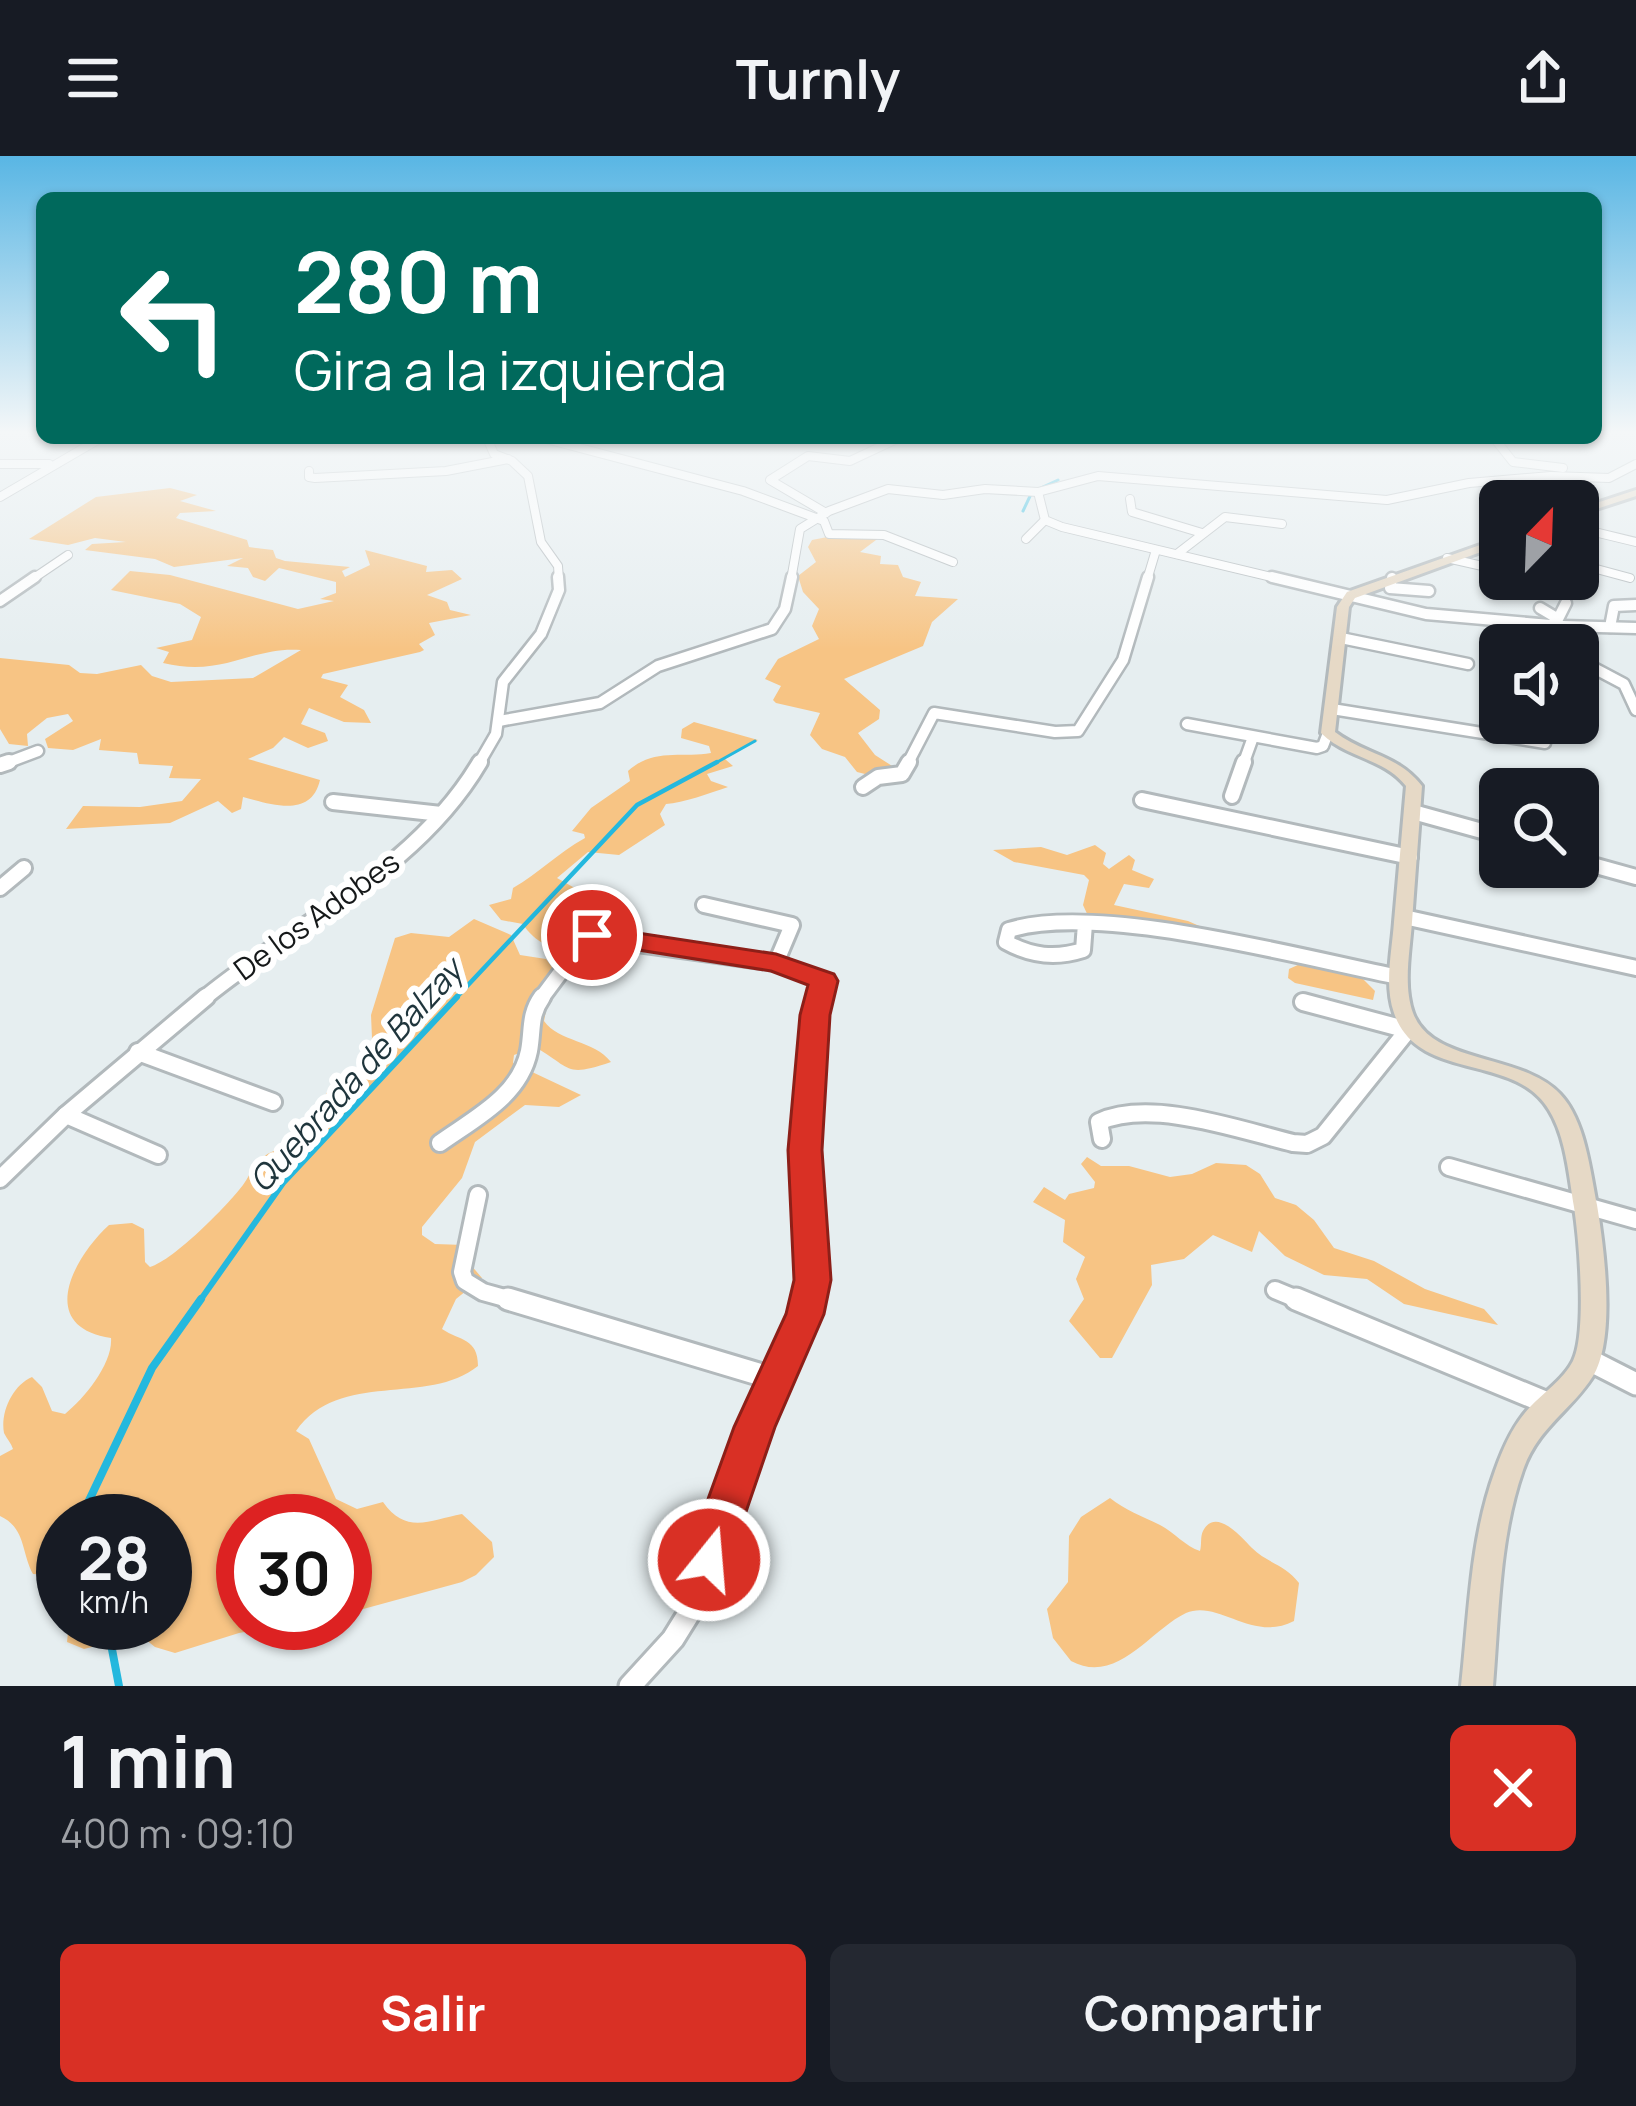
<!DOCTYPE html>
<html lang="es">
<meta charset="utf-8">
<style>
body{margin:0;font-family:Manrope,sans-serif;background:#242831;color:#f1f3f6;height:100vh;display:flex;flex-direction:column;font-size:45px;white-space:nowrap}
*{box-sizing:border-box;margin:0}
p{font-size:39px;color:#9ea1a6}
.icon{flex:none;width:66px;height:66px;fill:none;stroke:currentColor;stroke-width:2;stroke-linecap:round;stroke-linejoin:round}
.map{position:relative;height:1530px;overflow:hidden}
.sheet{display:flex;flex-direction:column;background:#171b24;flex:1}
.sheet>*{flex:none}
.guide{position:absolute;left:36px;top:36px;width:1566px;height:252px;border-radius:18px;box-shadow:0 3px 9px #0004;background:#00695c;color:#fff;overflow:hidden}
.needle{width:78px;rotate:23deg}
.buttons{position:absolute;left:1479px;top:324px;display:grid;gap:24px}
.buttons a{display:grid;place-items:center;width:120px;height:120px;border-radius:18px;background:#171b24;box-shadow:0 3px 9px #0004;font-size:60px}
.speed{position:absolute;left:36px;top:1338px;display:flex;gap:24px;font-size:60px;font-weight:700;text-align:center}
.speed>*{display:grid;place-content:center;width:156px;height:156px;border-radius:50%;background:#171b24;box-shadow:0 3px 9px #0004;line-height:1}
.speed small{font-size:30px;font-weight:400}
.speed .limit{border:18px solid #d22;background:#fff;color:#111}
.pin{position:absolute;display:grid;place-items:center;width:102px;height:102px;color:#fff;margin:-51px;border:6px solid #fff;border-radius:50%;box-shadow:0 3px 12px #0007}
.me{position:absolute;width:132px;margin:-66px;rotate:17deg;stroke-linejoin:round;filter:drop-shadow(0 0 9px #0008)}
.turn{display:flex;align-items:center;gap:42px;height:252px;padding:0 60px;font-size:54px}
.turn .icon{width:156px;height:156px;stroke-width:2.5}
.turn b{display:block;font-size:84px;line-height:102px}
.round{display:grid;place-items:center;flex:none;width:126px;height:126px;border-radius:18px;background:#242831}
.summary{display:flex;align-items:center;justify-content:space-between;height:204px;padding:0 60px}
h1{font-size:72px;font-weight:700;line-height:90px}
.button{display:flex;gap:24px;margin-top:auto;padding:24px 60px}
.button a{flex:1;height:138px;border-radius:18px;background:#d93025;color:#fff;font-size:48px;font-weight:700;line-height:138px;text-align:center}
.button a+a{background:#242831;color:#f1f3f6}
header{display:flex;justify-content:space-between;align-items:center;height:156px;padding:0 60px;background:#171b24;font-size:54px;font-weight:700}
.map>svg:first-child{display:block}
.green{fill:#f7c484}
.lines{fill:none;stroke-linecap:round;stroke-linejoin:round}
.stream-far3{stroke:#24b8de;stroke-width:3}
.stream-far2{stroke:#24b8de;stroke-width:4.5}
.stream-far1{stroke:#24b8de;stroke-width:6}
.stream{stroke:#24b8de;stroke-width:8}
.street-far4-casing{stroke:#b2b9bc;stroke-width:10}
.street-far3-casing{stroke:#b2b9bc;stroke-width:15}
.street-far2-casing{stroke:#b2b9bc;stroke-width:20}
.street-far1-casing{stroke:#b2b9bc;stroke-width:22}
.street-casing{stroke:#b2b9bc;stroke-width:27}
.secondary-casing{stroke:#b2b9bc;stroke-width:6}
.street-far4{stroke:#fff;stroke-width:8}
.street-far3{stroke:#fff;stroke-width:10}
.street-far2{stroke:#fff;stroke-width:14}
.street-far1{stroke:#fff;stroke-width:16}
.street{stroke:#fff;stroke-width:21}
.secondary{fill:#e6d9c6;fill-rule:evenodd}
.route{fill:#d93025;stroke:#8d1f18;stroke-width:3}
.labels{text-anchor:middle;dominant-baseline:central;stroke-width:12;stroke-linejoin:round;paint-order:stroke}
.street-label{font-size:30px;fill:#151819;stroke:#fff}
.water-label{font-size:33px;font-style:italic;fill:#1f353c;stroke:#fff}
</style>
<header><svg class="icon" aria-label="menu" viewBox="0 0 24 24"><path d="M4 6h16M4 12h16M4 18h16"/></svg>Turnly<svg class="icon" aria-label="share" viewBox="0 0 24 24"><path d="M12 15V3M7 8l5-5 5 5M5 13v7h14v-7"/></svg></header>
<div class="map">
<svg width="1636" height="1530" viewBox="0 0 1636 1530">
<rect width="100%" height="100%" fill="#e6eef0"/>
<g class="green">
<path d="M 170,332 L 197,339 L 180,345 L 216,355 L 180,357 L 176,362 L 247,384 L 249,391 L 273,394 L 276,402 L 285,405 L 350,411 L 342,415 L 345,421 L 370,409 L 365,394 L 427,410 L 426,416 L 452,414 L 462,423 L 427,439 L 447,446 L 450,454 L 471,459 L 429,467 L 435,479 L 419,488 L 424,494 L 420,496 L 323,518 L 321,522 L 348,529 L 340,541 L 364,554 L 371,567 L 344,566 L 309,552 L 301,568 L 325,577 L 328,585 L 308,592 L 284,581 L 273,592 L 248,603 L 320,624 C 311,663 271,648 243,641 L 241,653 L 232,657 L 218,645 L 170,667 L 66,673 L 83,650 L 140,651 L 182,645 L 201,623 L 169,622 L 173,610 L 139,608 L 137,597 L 99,594 L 101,583 L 73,594 L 48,592 L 45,583 L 73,565 L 68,558 L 47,562 L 27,578 L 28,590 L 9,588 L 0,573 L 0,502 L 69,509 L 80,517 L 97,518 L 141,509 L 152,520 L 171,526 L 253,522 L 301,494 C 251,490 224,522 163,507 L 169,496 L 156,492 L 192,484 L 201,461 L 180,448 L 111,434 L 130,415 L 170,419 L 298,453 L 334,445 L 320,443 L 336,437 L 336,426 L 279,412 L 265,425 L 253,421 L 248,412 L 227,410 L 243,402 L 174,411 L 155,403 L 85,394 L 92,388 L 126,386 L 95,382 L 68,389 L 29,383 L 96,341 Z"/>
<polygon points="853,376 880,381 860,396 881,400 880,408 898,409 903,421 921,426 915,440 958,443 932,466 923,490 844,523 880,554 879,563 858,577 875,599 900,615 885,623 857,616 845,601 822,593 810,579 820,557 776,547 773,544 781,530 765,523 778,503 819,483 812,470 819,453 803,436 798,420 816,406 808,391 812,384"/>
<path d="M 694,566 L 758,584 L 725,603 L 733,610 L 707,618 L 711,625 L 728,631 C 710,637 683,647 666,648 L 660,658 L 665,669 L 619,699 L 588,696 L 557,722 L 580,735 L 578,742 L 563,747 L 563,759 L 601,791 C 577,807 536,791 523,768 L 501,764 L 489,749 L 511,743 L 513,732 C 539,717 558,697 585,682 L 584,678 L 572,675 L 591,652 L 630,625 L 628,615 C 653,592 681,602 711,597 L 709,590 L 681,582 L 682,573 Z"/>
<polygon points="1095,689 1106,697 1103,708 1109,713 1129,699 1135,704 1132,714 1154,723 1149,732 1124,728 1114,749 1188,765 1213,776 1089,762 1083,749 1089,724 1084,719 1014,706 993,694 1041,691 1067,699"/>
<path d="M 474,763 L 511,779 L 520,799 L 546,803 L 554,814 L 544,865 C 559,886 594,884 611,906 C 564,922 572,912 535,891 L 514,899 L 513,907 L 581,939 L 559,951 L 525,949 L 475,986 L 462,1022 L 422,1071 L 422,1079 L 435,1088 L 464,1089 L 470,1108 L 482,1122 L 456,1143 L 442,1173 C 460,1185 478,1182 478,1210 C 427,1251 340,1213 296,1275 L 309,1283 L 336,1343 L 357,1353 L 383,1346 C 406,1379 430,1364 462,1358 L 492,1386 L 494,1401 L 476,1419 L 462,1426 L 345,1458 L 345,1365 L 243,1365 L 243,1467 L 295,1467 L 239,1477 L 175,1497 L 155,1491 L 140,1479 L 84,1493 L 67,1486 L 69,1467 L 165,1467 L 165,1365 L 63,1365 L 63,1420 L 33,1418 C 21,1396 26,1372 0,1360 L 0,1300 L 13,1293 C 11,1287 7,1283 4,1277 C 0,1256 13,1229 32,1221 L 42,1231 L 52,1255 L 65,1258 C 85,1242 113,1207 111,1182 C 36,1171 73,1102 109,1069 L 132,1067 L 144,1073 L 145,1106 L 150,1111 C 174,1104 227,1050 243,1029 C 249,1021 252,1011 260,1004 C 280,984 304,1000 317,978 L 312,968 C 332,931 321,930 363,911 L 372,882 L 371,859 L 395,782 L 411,777 L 449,781 Z"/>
<polygon points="1300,808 1361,821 1375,835 1373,844 1295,827 1288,822 1289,813"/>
<polygon points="1087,1001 1101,1010 1129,1010 1170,1021 1192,1018 1216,1007 1246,1009 1260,1018 1275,1042 1296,1049 1314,1064 1334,1092 1374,1105 1425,1133 1484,1153 1498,1169 1404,1148 1367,1123 1324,1119 1285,1100 1259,1075 1252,1096 1213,1079 1184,1103 1151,1109 1152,1129 1112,1202 1100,1202 1069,1165 1084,1143 1076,1123 1085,1101 1063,1086 1065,1064 1033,1046 1044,1031 1065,1044 1069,1038 1094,1032 1095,1026 1081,1008"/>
<path d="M 1110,1342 C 1125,1354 1142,1360 1160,1369 C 1174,1376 1186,1391 1200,1395 C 1202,1388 1200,1381 1203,1375 C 1216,1350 1243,1383 1252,1392 C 1267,1407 1286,1409 1299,1427 L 1294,1465 C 1253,1487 1218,1443 1186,1457 C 1150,1474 1117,1530 1071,1505 L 1053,1482 L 1047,1453 L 1068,1426 L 1069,1380 L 1081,1361 Z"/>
</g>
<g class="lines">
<g class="stream-far3">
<polyline points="1023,355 1032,336 1058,324"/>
<polyline points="712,609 755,585"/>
</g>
<polyline class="stream-far2" points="454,844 637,649 717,606"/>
<polyline class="stream-far1" points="199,1146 283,1027 457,841"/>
<g class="stream">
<polyline points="87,1365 84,1355 152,1212 201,1143"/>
<polyline points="107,1467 119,1530"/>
</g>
<g class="street-far4-casing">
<g id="street-far4">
<polyline points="487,282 494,298 512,305 528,320 541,386 558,410 559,424"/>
<polyline points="542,282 743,335 824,365 829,378 884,379 953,406"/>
<polyline points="1494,282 1513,306 1563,312"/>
<polyline points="0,308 49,308"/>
<polyline points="309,315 309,321 315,322 446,315 508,303"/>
<polyline points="1038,336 1045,364 1062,371 1284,424"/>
<polyline points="0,341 101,282"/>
<polyline points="1130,343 1132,356 1202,377"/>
<polyline points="826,357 770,324 808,300 850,305 899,282"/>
<polyline points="1578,372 1636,386"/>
<polyline points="1026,383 1045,364"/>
<polyline points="1486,391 1500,393"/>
<polyline points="1177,398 1225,361 1282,368"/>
<polyline points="1447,402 1500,414"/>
<polyline points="1578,408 1630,422"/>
<polyline points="1544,423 1549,424"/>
<polyline points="31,424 68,399"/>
<polyline points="791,424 800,373 829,355 888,333 943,339 985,333 1038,336 1098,320 1387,344 1469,327 1551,320 1609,322 1636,308"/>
<polyline points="1147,424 1156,394"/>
</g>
</g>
<g class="street-far3-casing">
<g id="street-far3">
<polyline points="1272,421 1426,458 1562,470 1590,510 1624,528 1636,554"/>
<polyline points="1392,422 1390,432 1429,435"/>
<polyline points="1544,423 1557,426"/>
<polyline points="0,445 35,421"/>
<polyline points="1540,452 1555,461 1554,469"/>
<polyline points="1557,465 1566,447"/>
<polyline points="1562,470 1636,472"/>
<polyline points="1610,471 1614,450 1636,449"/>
<polyline points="1341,482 1468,508"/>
<polyline points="1332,553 1545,587"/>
<polyline points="499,565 600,547 658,510 772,473 785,453 792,421"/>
<polyline points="1187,568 1317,592 1323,590 1328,577"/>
<polyline points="1,609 38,595"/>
<polyline points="478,609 496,578 503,526 541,478 559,434 558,421"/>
<polyline points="907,609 934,557 1055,576 1078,575 1123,504 1148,421"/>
<polyline points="1243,609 1253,581"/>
</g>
</g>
<g class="street-far2-casing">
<g id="street-far2">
<polyline points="0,609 9,606"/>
<polyline points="863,631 878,621 902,618 909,606"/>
<polyline points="1232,640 1244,606"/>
<polyline points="1142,644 1410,701"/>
<polyline points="333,646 441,658"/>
<polyline points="1413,656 1500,680"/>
<polyline points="1578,705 1636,721"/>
<polyline points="0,732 24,712"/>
<polyline points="704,749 792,769 776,807"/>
<polyline points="1404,761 1636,812"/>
<path d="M 1085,768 L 1083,794 C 1055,803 1031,800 1006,786 L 1009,774 C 1099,746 1302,802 1399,821"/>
<path d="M 202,844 C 296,766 416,715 480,606"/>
<polyline points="540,844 587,781 776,807 824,825 819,844"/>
</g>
</g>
<g class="street-far1-casing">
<g id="street-far1">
<polyline points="138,896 273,946"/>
<polyline points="66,959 158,999"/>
<path d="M 1102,983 L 1099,966 C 1150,942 1240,974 1293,987 L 1307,988 L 1323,980 L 1408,874 L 1303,846"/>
<path d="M 440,987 C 475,962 520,940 529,895 C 533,874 529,859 542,841"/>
<polyline points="1449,1011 1636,1064"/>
<polyline points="0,1023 66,959 206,841"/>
<polyline points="478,1039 462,1116 465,1125 483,1136 519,1146"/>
<polyline points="1275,1134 1304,1146"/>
<polyline points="808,1146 813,1124 805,994 820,841"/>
</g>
</g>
<g class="street-casing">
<g id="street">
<polyline points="508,1143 775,1223"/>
<polyline points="1296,1143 1547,1247"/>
<polyline points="1587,1203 1636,1228"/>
<polyline points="630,1530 673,1483 696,1446 754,1271 809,1143"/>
</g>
</g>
<g class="secondary-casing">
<g id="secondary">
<polygon points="1636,334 1636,340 1578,359 1578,353"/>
<path d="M 1500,382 L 1500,389 L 1355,442 L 1349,451 L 1335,576 C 1365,599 1397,598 1422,630 C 1419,675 1415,721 1412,766 C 1410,795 1403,829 1413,857 C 1432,909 1522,897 1560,938 C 1585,964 1590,1014 1597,1049 C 1604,1092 1616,1182 1593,1220 C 1571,1255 1538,1271 1523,1314 C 1499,1382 1499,1459 1493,1530 L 1461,1530 C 1469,1459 1470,1383 1495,1315 C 1503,1292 1513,1269 1530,1251 C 1543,1237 1564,1223 1573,1205 C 1587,1177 1579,1083 1574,1051 C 1569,1021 1566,981 1549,954 C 1515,896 1418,927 1394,857 C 1384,829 1392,795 1394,766 C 1398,721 1402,676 1406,630 C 1384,602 1346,602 1321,577 L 1337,451 L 1347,436 Z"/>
</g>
</g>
<use href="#street-far4" class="street-far4"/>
<use href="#street-far3" class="street-far3"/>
<use href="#street-far2" class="street-far2"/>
<use href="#street-far1" class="street-far1"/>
<use href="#street" class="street"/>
<use href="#secondary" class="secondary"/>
</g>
<linearGradient id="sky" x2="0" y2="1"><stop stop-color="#59b6e4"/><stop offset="0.56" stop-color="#f4f7f8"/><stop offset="1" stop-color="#f4f7f8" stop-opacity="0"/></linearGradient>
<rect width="1636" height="493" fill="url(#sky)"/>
<polygon class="route" points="592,770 776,798 834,818 838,825 830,859 822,994 831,1124 824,1158 775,1271 724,1420 709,1426 693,1420 686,1404 734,1271 786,1158 794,1124 788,994 800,859 808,829 771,815 582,785 578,779"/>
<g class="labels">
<g class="street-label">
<text transform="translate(316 759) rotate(-36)">De los Adobes</text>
</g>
<g class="water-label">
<text transform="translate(355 919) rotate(-48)">Quebrada de Balzay</text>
</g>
</g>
</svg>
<div class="buttons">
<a><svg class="needle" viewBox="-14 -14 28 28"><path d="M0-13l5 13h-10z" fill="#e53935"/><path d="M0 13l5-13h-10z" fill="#9ea1a6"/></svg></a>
<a><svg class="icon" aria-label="sound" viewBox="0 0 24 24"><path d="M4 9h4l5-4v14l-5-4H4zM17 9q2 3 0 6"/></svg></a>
<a><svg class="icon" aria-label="search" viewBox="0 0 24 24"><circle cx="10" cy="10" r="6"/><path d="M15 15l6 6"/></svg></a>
</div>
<div class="speed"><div>28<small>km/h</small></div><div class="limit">30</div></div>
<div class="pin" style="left:592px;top:779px;background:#d93025"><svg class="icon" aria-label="arrive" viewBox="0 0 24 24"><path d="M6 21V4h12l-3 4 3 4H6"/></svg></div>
<svg class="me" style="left:709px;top:1404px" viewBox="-20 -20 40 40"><circle r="17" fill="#d93025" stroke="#fff" stroke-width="3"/><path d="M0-11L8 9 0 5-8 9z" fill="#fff"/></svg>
<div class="guide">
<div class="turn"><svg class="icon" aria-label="left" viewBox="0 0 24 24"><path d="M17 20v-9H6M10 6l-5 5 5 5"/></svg><div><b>280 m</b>Gira a la izquierda</div></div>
</div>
</div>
<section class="sheet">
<div class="summary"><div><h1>1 min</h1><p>400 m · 09:10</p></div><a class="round" style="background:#d93025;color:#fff"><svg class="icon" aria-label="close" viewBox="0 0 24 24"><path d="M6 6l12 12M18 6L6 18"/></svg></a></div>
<div class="button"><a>Salir</a><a>Compartir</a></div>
</section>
